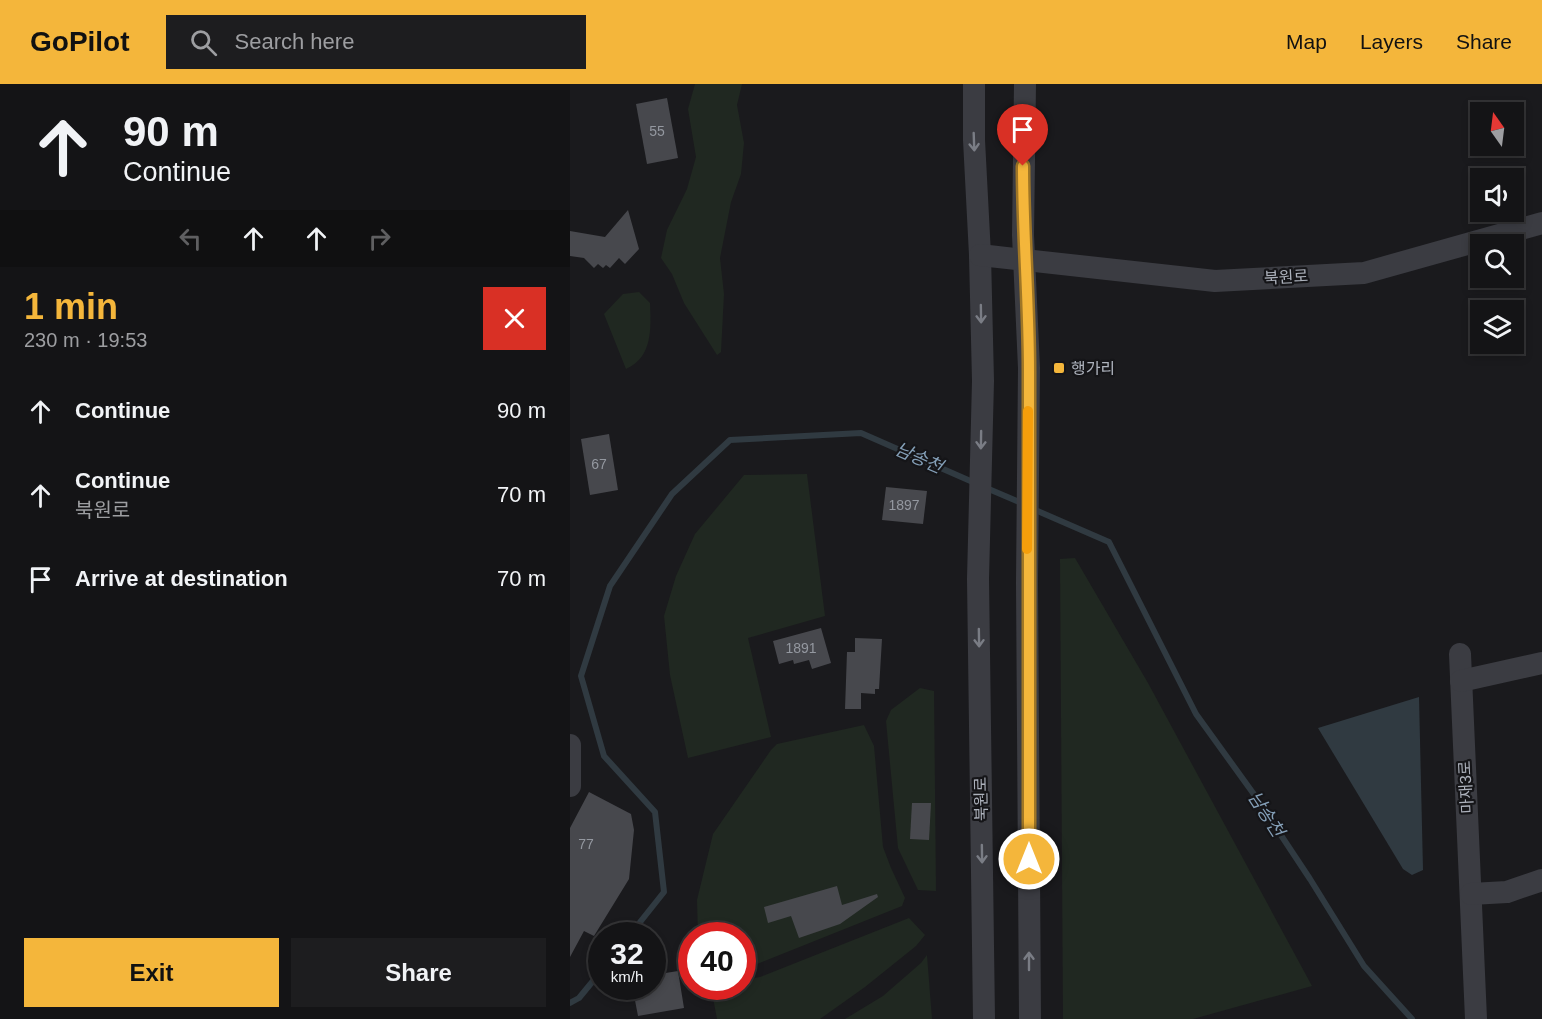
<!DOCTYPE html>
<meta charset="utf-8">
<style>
body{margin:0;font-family:Helvetica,"Noto Sans KR",sans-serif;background:#1d1d1f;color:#f1f3f6;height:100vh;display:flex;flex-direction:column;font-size:22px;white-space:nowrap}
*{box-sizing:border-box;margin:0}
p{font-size:20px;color:#9d9ea1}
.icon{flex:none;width:33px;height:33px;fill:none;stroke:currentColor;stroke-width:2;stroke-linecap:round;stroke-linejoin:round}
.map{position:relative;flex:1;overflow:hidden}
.panel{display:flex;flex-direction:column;background:#141416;width:570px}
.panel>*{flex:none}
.guide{background:#141416;color:#f1f3f6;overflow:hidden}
.needle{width:39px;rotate:346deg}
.fabs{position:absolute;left:900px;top:18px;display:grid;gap:12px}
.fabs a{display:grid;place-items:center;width:54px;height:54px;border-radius:0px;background:#141416;box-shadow:0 3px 9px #0003,0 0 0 2px #333335;font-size:30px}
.speed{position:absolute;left:18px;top:838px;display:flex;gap:12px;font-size:30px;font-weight:700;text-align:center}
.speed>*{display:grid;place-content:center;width:78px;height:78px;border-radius:50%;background:#141416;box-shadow:0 3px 9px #0003,0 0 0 2px #333335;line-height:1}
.speed small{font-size:15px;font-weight:400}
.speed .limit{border:9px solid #d22;background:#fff;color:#111}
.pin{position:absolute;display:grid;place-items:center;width:51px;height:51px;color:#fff;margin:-62px -26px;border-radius:50% 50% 50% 0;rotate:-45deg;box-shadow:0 0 6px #0007}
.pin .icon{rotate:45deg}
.me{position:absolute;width:66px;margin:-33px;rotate:0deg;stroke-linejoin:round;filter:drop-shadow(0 0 4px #0008)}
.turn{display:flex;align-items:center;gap:21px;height:126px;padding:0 24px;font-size:27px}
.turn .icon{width:78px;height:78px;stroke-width:2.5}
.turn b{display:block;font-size:42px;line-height:51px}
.lanes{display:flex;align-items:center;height:57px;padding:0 24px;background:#0003;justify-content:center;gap:30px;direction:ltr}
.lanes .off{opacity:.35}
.round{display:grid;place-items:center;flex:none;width:63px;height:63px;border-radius:0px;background:#1d1d1f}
.headline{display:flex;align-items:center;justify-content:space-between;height:102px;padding:0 24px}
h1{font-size:36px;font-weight:800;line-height:45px;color:#f4b63b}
.action{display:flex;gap:12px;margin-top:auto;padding:12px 24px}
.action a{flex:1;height:69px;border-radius:0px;background:#f4b63b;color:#111;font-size:24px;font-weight:800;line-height:69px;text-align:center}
.action a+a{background:#1d1d1f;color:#f1f3f6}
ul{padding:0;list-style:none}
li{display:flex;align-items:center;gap:18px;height:84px;padding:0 24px}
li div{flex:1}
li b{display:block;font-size:22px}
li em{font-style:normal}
header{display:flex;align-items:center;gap:36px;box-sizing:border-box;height:84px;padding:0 30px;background:#f4b63b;color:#111}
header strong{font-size:28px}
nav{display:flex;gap:33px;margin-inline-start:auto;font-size:21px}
.search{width:420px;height:54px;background:#1d1d1f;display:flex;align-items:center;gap:15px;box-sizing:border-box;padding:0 21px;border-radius:0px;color:#9d9ea1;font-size:22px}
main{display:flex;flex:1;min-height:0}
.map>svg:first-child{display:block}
.green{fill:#202821}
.water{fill:#303a41}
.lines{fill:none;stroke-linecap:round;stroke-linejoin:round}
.stream{stroke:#303a41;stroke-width:6}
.building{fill:#47484d}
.minor{stroke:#3b3c42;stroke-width:22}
.oneway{stroke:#7a7d85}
.route-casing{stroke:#9f7626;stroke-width:15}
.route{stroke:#f4b63b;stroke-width:10}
.slow{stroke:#f59e0b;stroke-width:10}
.poi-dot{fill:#f4b63b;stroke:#151518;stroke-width:2}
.labels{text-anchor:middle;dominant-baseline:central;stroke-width:4.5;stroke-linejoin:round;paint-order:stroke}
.number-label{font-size:14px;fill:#9498a0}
.street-label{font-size:16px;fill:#adb2bc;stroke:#151518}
.poi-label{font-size:16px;fill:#adb2bc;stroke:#151518;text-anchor:start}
.water-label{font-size:18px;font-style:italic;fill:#849fb7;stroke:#151518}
</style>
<header>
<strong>GoPilot</strong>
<div class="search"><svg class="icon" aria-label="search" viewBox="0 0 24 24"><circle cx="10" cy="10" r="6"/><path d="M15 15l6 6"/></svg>Search here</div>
<nav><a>Map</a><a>Layers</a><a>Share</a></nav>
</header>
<main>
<section class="panel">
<div class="guide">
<div class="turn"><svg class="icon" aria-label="ahead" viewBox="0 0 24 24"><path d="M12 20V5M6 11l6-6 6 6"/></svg><div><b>90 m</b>Continue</div></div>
<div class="lanes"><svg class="icon off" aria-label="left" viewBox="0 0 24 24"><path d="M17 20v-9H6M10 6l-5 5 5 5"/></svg><svg class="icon" aria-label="ahead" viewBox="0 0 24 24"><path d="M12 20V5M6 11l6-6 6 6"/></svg><svg class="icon" aria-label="ahead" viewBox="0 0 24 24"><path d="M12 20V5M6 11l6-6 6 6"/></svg><svg class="icon off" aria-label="right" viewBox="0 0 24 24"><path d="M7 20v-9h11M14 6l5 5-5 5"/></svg></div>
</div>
<div class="headline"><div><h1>1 min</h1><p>230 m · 19:53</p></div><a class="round" style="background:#d93025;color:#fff"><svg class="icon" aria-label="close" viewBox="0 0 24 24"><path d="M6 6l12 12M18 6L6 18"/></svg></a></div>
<ul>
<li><svg class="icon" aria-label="ahead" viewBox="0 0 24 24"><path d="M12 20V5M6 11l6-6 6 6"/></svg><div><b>Continue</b></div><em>90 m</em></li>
<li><svg class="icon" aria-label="ahead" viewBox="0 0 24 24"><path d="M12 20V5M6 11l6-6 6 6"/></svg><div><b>Continue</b><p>북원로</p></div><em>70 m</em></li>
<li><svg class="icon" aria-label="arrive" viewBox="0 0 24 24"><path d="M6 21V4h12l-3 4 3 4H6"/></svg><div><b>Arrive at destination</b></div><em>70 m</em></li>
</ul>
<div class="action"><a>Exit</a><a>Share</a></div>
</section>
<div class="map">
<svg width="972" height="935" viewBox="0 0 972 935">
<rect width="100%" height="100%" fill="#1a1a1d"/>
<g class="green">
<polygon points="125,0 172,0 167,21 174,59 171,90 161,118 150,174 154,210 151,268 147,271 114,219 102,190 91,174 97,146 117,105 126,73 118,25"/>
<path d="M 69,208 L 80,219 C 81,244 83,273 56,285 L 34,230 L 53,210 Z"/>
<polygon points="237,390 255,532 178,554 201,653 118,674 100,591 94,532 106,492 125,450 174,391"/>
<polygon points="505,474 578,599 742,902 623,935 493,935 490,475"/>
<polygon points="350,604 364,607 366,807 348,806 328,764 316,637 321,626"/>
<polygon points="294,641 304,662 313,763 321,784 335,814 332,822 182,882 173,883 172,852 128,852 127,816 143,750 201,666 207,660"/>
<polygon points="339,834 355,851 346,862 295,903 250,935 147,935 141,903 172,903 173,896 190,893"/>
<polygon points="357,871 362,935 275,935 313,912 351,879"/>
</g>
<polygon class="water" points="849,613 853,786 842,791 833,785 748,644"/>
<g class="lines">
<g class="stream">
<polyline points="414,403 454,420"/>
<polyline points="463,425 539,458 626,630 683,709 740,795 794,882 842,935"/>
<polyline points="59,852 94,808 85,728 34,672 11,592 40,502 102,410 160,356 291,349 405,399"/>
<polyline points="0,919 9,914 32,886"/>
</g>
</g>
<g class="building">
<polygon points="97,14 108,74 77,80 66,20"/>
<polygon points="58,126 69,165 55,180 49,174 40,184 36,181 33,184 28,180 24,184 14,174 0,172 0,147 35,153"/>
<polygon points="39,350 48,406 20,411 11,355"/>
<polygon points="316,403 357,407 353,440 312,436"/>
<polygon points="251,544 261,579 242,585 239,576 224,580 223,576 209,580 203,557"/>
<polygon points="285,554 312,555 309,605 305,605 305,610 291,609 291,625 275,625 277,568 285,568"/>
<polygon points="19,708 61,730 64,746 59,795 24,852 14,847 0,873 0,744"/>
<polygon points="342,719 361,719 359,756 340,755"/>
<polygon points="267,802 272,821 307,810 308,813 270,840 229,854 221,832 198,839 194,823"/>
<polygon points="108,887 114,924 68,932 63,906 85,902 83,891"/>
</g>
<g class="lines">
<g class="minor">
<polyline points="404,0 404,56 410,171 413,297 408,495 414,935"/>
<polyline points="455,0 453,151 459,284 457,499 460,935"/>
<polyline points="410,171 645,197 794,189 972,139"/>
<polyline points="890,570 906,935"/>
<polyline points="891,597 972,579"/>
<polyline points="0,661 0,702"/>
<polyline points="901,810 937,808 972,796"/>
</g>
</g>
<defs><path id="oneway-shaft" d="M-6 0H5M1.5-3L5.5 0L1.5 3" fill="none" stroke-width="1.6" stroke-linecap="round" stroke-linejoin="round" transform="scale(1.5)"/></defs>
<g class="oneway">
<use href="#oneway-shaft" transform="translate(404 58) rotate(88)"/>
<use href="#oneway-shaft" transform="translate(411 230) rotate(89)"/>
<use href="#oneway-shaft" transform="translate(411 356) rotate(91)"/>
<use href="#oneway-shaft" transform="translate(409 554) rotate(89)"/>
<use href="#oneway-shaft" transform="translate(412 770) rotate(89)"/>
<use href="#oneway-shaft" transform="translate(459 877) rotate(-90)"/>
</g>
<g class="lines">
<g class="route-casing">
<path id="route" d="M 453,82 C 453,150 459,218 459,287 C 458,449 458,612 459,775"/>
</g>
<use href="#route" class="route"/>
<polyline class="slow" points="457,465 458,327"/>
</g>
<rect class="poi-dot" x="483" y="278" width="12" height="12" rx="3"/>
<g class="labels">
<g class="number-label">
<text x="87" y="47">55</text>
<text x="29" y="380">67</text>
<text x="334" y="421">1897</text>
<text x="231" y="564">1891</text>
<text x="16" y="760">77</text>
</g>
<g class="street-label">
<text transform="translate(716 193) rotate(-3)">북원로</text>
<text transform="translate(896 703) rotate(-93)">마재3로</text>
<text transform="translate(411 715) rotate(-91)">북원로</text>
</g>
<g class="poi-label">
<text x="501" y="284">행가리</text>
</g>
<g class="water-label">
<text transform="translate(349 374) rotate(24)">남송천</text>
<text transform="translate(696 730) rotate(57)">남송천</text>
</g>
</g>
</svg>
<div class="fabs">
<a><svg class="needle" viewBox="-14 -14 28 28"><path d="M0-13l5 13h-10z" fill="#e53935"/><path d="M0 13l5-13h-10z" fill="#9d9ea1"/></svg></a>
<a><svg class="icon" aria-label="sound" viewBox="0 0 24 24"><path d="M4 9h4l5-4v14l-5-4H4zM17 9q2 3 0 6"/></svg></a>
<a><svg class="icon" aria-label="search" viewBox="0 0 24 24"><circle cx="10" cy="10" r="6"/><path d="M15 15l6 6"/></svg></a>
<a><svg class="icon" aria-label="layers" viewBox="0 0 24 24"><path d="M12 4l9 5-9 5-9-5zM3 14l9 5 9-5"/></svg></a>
</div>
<div class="speed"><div>32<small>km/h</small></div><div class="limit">40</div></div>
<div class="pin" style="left:453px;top:82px;background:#d93025"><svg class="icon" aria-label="arrive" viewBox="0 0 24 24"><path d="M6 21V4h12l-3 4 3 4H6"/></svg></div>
<svg class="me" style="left:459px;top:775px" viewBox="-20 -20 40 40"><circle r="17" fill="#f4b63b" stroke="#fff" stroke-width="3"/><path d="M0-11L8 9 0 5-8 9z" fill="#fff"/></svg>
</div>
</main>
